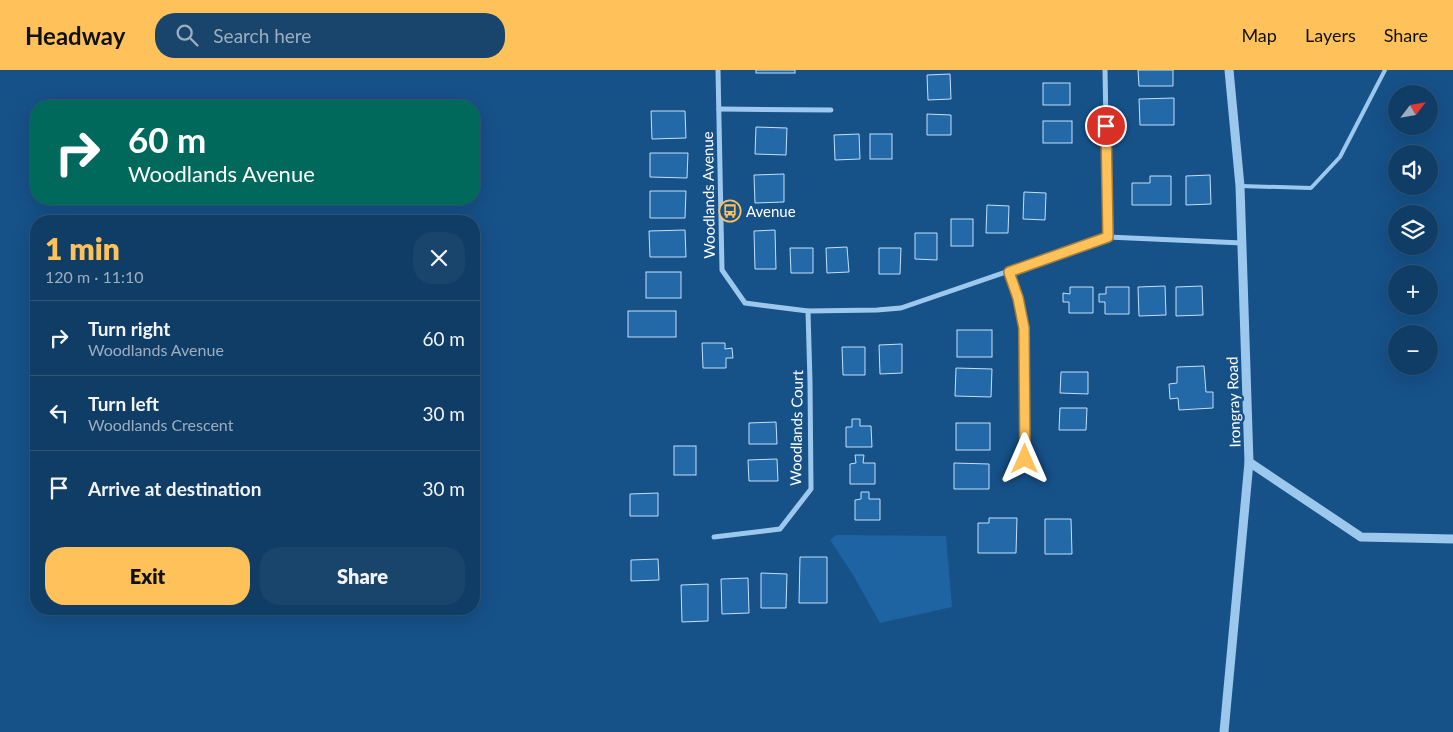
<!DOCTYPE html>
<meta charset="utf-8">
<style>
body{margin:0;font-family:Lato,sans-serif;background:#19446c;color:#f1f3f6;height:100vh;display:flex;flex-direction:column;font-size:19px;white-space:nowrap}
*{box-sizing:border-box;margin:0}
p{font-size:16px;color:#9caebf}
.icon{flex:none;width:28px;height:28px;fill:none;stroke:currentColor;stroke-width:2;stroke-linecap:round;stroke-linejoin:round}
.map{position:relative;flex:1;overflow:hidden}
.details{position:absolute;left:30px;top:145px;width:450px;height:400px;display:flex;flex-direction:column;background:#103d66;border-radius:20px;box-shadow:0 5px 20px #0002,0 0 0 1px #30567a}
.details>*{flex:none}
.guide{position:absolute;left:30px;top:30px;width:450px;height:105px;border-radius:20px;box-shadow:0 5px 20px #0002,0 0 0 1px #30567a;background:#00695c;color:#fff;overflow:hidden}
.needle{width:32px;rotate:59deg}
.fabs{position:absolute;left:1388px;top:15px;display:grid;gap:10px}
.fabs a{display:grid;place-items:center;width:50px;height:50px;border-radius:50%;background:#103d66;box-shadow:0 5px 20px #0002,0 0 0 1px #30567a;font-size:25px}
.pin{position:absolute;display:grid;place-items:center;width:42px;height:42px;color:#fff;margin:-21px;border:2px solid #fff;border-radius:50%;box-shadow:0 1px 5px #0007}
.me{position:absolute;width:55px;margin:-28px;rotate:0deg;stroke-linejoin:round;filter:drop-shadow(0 0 4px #0008)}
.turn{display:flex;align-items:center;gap:18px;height:105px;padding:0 15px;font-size:22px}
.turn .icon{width:65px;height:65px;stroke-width:2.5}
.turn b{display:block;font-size:35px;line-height:42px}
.round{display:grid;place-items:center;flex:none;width:52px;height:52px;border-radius:20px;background:#19446c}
.summary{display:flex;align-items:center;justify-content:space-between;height:85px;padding:0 15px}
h1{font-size:30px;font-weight:800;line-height:38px;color:#ffc25a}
.action{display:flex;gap:10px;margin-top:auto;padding:10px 15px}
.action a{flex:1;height:58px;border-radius:20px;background:#ffc25a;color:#111;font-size:20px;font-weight:800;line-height:58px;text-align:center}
.action a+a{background:#19446c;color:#f1f3f6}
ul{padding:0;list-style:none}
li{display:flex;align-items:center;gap:15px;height:75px;padding:0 15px;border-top:1px solid #30567a}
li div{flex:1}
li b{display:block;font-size:19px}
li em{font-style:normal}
header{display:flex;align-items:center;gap:30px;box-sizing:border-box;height:70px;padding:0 25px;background:#ffc25a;color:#111}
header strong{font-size:24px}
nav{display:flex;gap:28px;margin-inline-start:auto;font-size:18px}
.search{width:350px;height:45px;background:#19446c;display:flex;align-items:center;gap:12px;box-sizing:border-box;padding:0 18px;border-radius:20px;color:#9caebf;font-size:19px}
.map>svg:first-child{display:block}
.green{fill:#1e64a2}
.building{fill:#2469a7;stroke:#c3e0fa}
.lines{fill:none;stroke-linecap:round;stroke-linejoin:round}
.service{stroke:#9dc8ee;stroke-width:4}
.minor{stroke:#9dc8ee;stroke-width:5}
.tertiary{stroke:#9dc8ee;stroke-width:9}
.route-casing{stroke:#a67e3a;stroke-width:12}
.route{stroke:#ffc25a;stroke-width:9}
.labels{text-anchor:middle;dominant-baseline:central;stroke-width:5;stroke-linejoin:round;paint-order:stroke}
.street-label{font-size:15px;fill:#fff;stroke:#165188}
.poi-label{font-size:15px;fill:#fff;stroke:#165188;text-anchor:start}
</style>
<header>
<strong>Headway</strong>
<div class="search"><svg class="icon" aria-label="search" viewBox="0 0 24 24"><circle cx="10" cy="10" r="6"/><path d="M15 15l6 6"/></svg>Search here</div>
<nav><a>Map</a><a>Layers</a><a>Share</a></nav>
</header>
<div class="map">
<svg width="1453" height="662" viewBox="0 0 1453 662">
<rect width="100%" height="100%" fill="#165188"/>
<polygon class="green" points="836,465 946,466 952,537 880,553 852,503 830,470"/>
<g class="building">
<rect x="756" y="0" width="39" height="3"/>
<polygon points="1138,0 1173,0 1173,16 1139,16"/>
<polygon points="950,4 951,29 928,30 927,5"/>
<rect x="1043" y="13" width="27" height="22"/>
<polygon points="1174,28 1174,55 1140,55 1139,29"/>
<polygon points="651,41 685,41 686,68 652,69"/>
<polygon points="927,44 951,45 951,65 927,65"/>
<rect x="1043" y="51" width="29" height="22"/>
<polygon points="756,57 787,58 786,85 755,84"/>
<polygon points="859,64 860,89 835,90 834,65"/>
<rect x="870" y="64" width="22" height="25"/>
<polygon points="650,83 688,83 687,108 650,107"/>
<polygon points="784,104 784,132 755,133 754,105"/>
<polygon points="1210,105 1211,134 1186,135 1186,106"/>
<polygon points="1150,106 1171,106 1171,135 1132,135 1132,113 1150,113"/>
<polygon points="650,121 686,121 685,148 650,148"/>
<polygon points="1024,122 1046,123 1045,150 1023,149"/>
<polygon points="987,135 1009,136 1008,163 986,163"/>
<rect x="951" y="149" width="22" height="27"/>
<polygon points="685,160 686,187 650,187 649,161"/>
<polygon points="775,160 776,199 755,199 754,161"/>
<polygon points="915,163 937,163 937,190 915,189"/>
<polygon points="847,177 849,202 827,203 826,178"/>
<polygon points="790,178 813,178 813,203 791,203"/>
<polygon points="879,178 901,178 900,204 879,204"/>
<rect x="646" y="202" width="35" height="26"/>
<polygon points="1165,216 1166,245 1139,246 1138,217"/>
<polygon points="1202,216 1203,245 1176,246 1176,217"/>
<polygon points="1070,217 1093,217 1093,243 1069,243 1069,232 1063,232 1063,223 1070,224"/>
<polygon points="1106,217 1129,217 1129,244 1105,244 1105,232 1099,232 1099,224 1106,224"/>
<rect x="628" y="241" width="48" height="26"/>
<rect x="957" y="260" width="35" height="27"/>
<polygon points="702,273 725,273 725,279 732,278 733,288 726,288 726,298 703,298"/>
<polygon points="902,274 902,303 880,304 879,275"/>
<polygon points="842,277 865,277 865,305 843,305"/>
<polygon points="1204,296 1206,322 1213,322 1213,338 1179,340 1178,328 1170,329 1169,314 1177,313 1177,297"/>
<polygon points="956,298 992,299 991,327 955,326"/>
<polygon points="1061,302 1088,302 1088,324 1060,323"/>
<polygon points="1060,338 1087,338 1086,360 1059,360"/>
<polygon points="852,349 860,349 860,356 871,356 872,377 846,377 846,357 852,357"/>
<polygon points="776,352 777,374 749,374 749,353"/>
<rect x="956" y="353" width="34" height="27"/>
<rect x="674" y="376" width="22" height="29"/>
<polygon points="855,385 864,385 863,393 875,393 875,414 850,414 850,394 856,393"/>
<polygon points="777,389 778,411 749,411 748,390"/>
<polygon points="954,393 989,394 989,419 954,419"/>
<polygon points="861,422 869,422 869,429 880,429 880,450 855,450 855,430 861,429"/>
<polygon points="658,423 658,446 630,446 630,424"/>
<polygon points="989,448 1017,448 1016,483 978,483 978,453 989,453"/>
<polygon points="1045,449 1071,449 1072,484 1045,484"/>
<polygon points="800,487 827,487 827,533 799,533"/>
<polygon points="658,489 659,510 631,511 631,490"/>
<polygon points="761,503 787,504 786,538 761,538"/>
<polygon points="748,508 749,543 722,544 721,509"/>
<polygon points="708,514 708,551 682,552 681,515"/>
</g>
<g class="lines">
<polyline class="service" points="1241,116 1311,118 1340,87 1385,0"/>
<g class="minor">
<polyline points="718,0 722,200 745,233 808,241 877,240 901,238 1108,167 1242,173"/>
<polyline points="1105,0 1108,167"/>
<polyline points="719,39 831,40"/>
<polyline points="1009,202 1018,228 1024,257 1025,389"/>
<polyline points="714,467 780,459 811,419 810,312 808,241"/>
</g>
<g class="tertiary">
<polyline points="1249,392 1361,467 1453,469"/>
<polyline points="1224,662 1249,392 1240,116 1229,0"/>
</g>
</g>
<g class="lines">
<g class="route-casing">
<polyline id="route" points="1025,389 1024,258 1018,228 1009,202 1108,167 1106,56"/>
</g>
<use href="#route" class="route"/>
</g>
<defs>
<g id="bus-ring" transform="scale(1.125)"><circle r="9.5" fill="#165188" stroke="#ffc25a" stroke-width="1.5"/><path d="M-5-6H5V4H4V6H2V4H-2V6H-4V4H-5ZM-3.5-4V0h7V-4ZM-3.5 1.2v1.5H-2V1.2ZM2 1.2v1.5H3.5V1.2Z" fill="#ffc25a"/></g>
</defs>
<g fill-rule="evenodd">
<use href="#bus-ring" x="730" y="141"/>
</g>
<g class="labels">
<g class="street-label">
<text transform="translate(708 125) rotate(-91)">Woodlands Avenue</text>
<text transform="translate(1233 332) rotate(-92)">Irongray Road</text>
<text transform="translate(796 358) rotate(-89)">Woodlands Court</text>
</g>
<g class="poi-label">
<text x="746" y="141">Avenue</text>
</g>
</g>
</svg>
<div class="fabs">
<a><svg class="needle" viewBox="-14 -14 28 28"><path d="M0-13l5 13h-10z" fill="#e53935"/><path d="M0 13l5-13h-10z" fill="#9caebf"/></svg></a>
<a><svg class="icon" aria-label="sound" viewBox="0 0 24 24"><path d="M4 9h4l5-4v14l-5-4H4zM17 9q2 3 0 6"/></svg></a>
<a><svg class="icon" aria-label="layers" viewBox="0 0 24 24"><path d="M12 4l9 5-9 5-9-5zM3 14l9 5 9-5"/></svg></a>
<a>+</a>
<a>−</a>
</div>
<div class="pin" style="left:1106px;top:56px;background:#d93025"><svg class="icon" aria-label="arrive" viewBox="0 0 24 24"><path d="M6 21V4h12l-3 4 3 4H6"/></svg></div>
<svg class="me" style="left:1025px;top:389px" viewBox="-20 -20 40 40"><path d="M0-17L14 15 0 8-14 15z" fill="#ffc25a" stroke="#fff" stroke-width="4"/></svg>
<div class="guide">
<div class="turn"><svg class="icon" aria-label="right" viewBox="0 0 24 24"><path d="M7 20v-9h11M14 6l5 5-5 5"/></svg><div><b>60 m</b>Woodlands Avenue</div></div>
</div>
<section class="details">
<div class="summary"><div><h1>1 min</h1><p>120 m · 11:10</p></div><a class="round"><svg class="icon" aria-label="close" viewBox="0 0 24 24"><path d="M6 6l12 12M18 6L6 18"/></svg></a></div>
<ul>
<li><svg class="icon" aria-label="right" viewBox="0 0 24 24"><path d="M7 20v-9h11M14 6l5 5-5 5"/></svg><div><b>Turn right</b><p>Woodlands Avenue</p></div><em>60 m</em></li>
<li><svg class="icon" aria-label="left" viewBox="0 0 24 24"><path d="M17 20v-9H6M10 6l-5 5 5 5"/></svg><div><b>Turn left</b><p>Woodlands Crescent</p></div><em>30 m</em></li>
<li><svg class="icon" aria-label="arrive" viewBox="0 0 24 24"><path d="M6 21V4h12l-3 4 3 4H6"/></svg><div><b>Arrive at destination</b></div><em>30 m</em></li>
</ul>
<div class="action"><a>Exit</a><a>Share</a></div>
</section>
</div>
